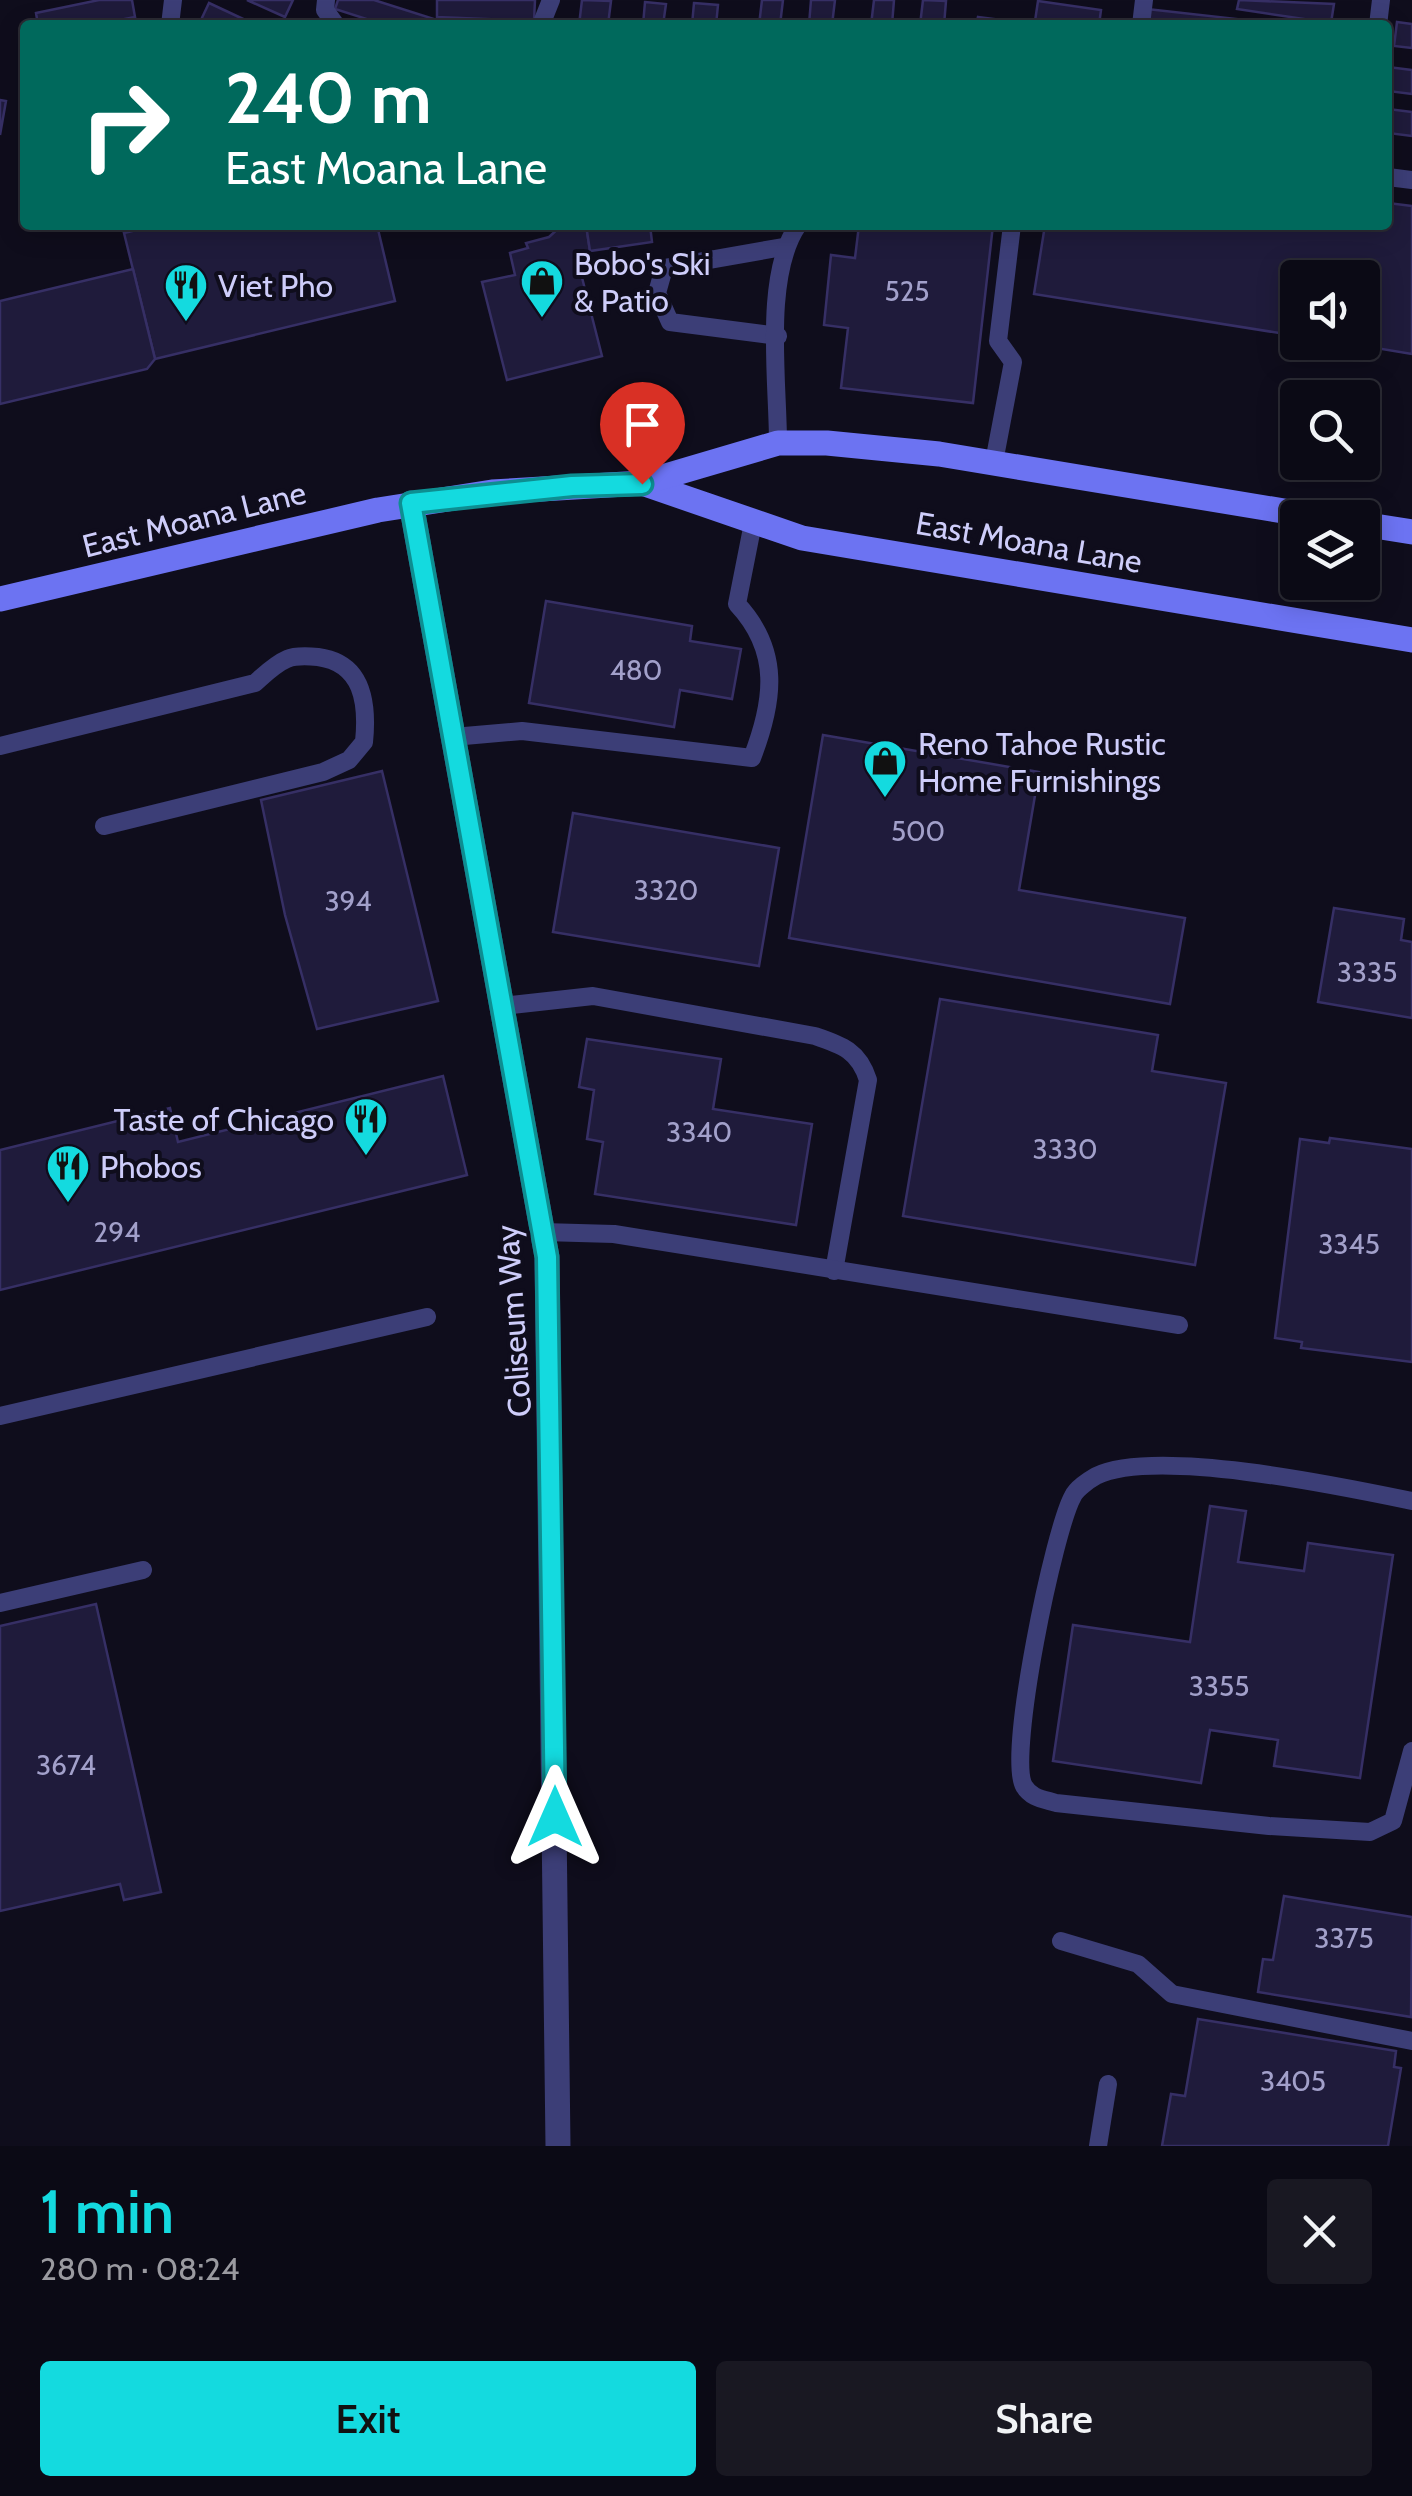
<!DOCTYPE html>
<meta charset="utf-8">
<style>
body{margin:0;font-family:Cabin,sans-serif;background:#191822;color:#f1f3f6;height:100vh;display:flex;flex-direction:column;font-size:38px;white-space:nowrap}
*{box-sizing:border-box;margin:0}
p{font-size:32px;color:#9a9aa0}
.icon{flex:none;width:55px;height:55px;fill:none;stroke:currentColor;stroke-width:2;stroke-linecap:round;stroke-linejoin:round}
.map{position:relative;height:2146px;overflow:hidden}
.drawer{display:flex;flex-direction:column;background:#0b0a15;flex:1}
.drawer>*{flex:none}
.hud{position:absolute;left:20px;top:20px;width:1372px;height:210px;border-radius:10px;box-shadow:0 5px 25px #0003,0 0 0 2px #2b2b34;background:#00695c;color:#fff;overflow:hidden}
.tools{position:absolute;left:1280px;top:260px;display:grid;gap:20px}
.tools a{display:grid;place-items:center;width:100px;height:100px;border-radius:10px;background:#0b0a15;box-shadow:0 5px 25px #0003,0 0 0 2px #2b2b34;font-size:50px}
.pin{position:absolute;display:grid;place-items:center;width:85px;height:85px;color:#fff;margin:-102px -42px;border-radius:50% 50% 50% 0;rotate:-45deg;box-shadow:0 0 10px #0007}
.pin .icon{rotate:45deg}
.me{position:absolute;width:110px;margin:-55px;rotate:0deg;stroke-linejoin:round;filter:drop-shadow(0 0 8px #0008)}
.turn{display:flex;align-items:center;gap:35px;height:210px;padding:0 40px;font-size:45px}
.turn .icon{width:130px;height:130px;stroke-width:2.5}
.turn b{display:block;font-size:70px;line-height:85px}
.round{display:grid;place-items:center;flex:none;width:105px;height:105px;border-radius:10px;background:#191822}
.headline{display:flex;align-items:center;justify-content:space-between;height:170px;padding:0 40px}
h1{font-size:60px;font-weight:600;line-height:75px;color:#14dadf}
.cta{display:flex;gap:20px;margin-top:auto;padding:20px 40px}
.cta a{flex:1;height:115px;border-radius:10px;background:#14dadf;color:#111;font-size:40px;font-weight:600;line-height:115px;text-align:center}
.cta a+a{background:#191822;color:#f1f3f6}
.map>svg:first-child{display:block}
.building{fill:#1f1b3b;stroke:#362f65;stroke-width:2.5}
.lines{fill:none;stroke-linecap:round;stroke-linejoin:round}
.service{stroke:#3c3e77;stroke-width:18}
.minor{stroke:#3c3e77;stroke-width:25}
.secondary{stroke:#6c73f2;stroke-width:25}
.route-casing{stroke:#0d8e91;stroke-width:25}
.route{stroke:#14dadf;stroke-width:18}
.labels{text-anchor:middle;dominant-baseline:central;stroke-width:8;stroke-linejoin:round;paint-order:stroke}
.number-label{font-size:28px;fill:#a2a0ca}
.poi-label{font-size:32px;fill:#cecdfa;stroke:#0f0d1c;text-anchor:start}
.street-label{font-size:32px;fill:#cecdfa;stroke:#0f0d1c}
</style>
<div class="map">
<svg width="1412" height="2146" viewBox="0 0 1412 2146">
<rect width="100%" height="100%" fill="#0f0d1c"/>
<g class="building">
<polygon points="99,0 132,0 135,17 94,25 38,25 36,13"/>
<polygon points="247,0 293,0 285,17"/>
<polygon points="338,0 374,0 434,19 432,25 385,25 335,9"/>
<polygon points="437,0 535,0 534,21 437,17"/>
<polygon points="582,0 611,1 608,25 579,25"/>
<polygon points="762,0 783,0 780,25 759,25"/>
<polygon points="811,0 835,0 832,25 809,25"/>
<polygon points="874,0 894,0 892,25 871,25"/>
<polygon points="923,0 946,1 944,25 920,25"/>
<polygon points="1239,0 1334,4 1331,23 1237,9"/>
<polygon points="1038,1 1101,10 1099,25 1035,21"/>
<polygon points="645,2 666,4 663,25 643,25"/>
<polygon points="209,3 256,25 200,22"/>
<polygon points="694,3 718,5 716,25 692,25"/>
<polygon points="1147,9 1237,19 1237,25 1145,25"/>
<polygon points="978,17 1002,20 1001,25 976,25"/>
<polygon points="1397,22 1412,24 1412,48 1394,46"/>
<polygon points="1388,67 1412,70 1412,94 1388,91"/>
<polygon points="0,100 6,101 0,135"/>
<polygon points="1388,109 1412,112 1412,136 1388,133"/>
<polygon points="1388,203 1412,206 1412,354 1340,342 1362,342 1362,278 1298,278 1298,336 1034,294 1045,225 1388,225"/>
<polygon points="157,225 377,225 395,301 155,359 124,233"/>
<polygon points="562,225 586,225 590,251 577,258 602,356 507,380 482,282 515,275 510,253 528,248 526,243 549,237"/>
<polygon points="586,225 650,225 652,242 590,251"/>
<polygon points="859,225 993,225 973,403 841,388 848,328 824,325 831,255 855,258"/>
<polygon points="133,269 155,359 147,369 0,404 0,301"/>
<polygon points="546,601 692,626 690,641 741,649 732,699 680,690 674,727 529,703"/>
<polygon points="823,735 1039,772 1019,890 1185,918 1170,1004 789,938"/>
<polygon points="382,771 438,1001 317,1029 285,915 261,800"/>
<polygon points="573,813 779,848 759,966 553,932"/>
<polygon points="1334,908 1404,919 1401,940 1412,942 1412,1018 1318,1002"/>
<polygon points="940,999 1158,1035 1152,1071 1226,1083 1195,1265 903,1216"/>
<polygon points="587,1039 721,1059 713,1109 812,1124 796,1225 595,1194 603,1142 587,1139 594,1090 579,1087"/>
<polygon points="443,1076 467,1175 0,1290 0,1150 170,1108 178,1142"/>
<polygon points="1330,1138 1412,1149 1412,1362 1301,1348 1302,1342 1275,1338 1300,1139 1329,1143"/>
<polygon points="1210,1506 1246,1511 1238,1562 1304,1571 1308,1543 1393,1555 1360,1778 1274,1766 1278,1740 1210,1730 1201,1783 1053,1761 1073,1625 1190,1642"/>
<polygon points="96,1604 161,1892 124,1900 120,1884 0,1911 0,1626"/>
<polygon points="1284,1896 1412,1917 1411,2017 1258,1992 1263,1959 1273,1960"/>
<polygon points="1198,2019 1396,2051 1394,2067 1401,2068 1388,2146 1162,2146 1171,2094 1185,2096"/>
</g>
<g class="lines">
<g class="service">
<polyline points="326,0 325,10 336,25"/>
<polyline points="170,25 173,0"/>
<polyline points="541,25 551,0"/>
<polyline points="1141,25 1144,0"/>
<polyline points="1378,25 1381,0"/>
<polyline points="1388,177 1412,180"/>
<polyline points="778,336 670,322 657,293 664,268 783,247"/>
<path d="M 778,443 C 778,381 763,276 798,225"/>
<polyline points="994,462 1013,362 998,341 1012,225"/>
<path d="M 453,737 L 522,731 L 752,758 C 774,701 781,651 737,604 L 753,523"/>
<path d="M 0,746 L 255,683 C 264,675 275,664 287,659 C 296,655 308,656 318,657 C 363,663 368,703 364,742 L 349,760 L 323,772 L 104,826"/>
<path d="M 502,1006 L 593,996 L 815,1036 C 842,1045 859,1051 868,1080 L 834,1271"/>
<polyline points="543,1232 614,1234 1179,1325"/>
<polyline points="0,1416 427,1317"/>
<path d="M 1412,1501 C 1344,1487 1156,1447 1096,1476 C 1089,1480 1076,1489 1073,1496 C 1054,1529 1007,1756 1024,1786 C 1031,1798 1043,1799 1056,1803 L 1269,1826 L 1370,1832 L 1393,1821 L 1412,1751"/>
<polyline points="0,1603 143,1570"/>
<polyline points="1061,1941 1138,1964 1172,1994 1412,2041"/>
<polyline points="1098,2146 1108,2084"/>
</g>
<polyline class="minor" points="411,503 547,1257 558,2146"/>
<g class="secondary">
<polyline points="642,483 802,538 1412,640"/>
<polyline points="1362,524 1412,532"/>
<polyline points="0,599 378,510 492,492 642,483 778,443 827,443 939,454 1326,518"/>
</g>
</g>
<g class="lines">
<g class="route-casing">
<polyline id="route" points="555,1817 547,1257 411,503 572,486 642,484"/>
</g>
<use href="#route" class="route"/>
</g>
<defs>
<g id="shop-pin" transform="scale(2.25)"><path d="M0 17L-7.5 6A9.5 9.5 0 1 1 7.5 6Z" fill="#14dadf" stroke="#0f0d1c"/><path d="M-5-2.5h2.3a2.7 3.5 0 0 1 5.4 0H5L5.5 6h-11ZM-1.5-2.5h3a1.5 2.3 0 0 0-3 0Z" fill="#111"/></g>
<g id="restaurant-pin" transform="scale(2.25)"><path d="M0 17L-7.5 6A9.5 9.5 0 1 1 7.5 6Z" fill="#14dadf" stroke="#0f0d1c"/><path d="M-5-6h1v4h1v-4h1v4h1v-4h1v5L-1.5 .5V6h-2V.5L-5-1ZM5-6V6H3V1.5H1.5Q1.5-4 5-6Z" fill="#111"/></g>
</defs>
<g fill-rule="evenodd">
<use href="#shop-pin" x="542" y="281"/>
<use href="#restaurant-pin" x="186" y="285"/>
<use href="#shop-pin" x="885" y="761"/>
<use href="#restaurant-pin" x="366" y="1119"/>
<use href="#restaurant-pin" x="68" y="1166"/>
</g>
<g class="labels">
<g class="number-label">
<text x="907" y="291">525</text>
<text x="636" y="670">480</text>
<text x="918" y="831">500</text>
<text x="666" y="890">3320</text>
<text x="348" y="901">394</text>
<text x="1367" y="972">3335</text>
<text x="699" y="1132">3340</text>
<text x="1065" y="1149">3330</text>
<text x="117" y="1232">294</text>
<text x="1349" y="1244">3345</text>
<text x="1219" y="1686">3355</text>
<text x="66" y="1765">3674</text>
<text x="1344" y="1938">3375</text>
<text x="1293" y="2081">3405</text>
</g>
<g class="poi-label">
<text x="574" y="263">Bobo's Ski<tspan x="574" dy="37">&amp; Patio</tspan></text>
<text x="218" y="285">Viet Pho</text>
<text x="918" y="743">Reno Tahoe Rustic<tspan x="918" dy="37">Home Furnishings</tspan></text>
<text x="334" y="1119" text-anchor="end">Taste of Chicago</text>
<text x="100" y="1166">Phobos</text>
</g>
<g class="street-label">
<text transform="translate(194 519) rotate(-14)">East Moana Lane</text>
<text transform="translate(1029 542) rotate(10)">East Moana Lane</text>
<text transform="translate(513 1321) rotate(-94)">Coliseum Way</text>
</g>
</g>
</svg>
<div class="tools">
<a><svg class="icon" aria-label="sound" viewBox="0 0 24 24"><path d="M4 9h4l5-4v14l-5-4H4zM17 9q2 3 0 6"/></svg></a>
<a><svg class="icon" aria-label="search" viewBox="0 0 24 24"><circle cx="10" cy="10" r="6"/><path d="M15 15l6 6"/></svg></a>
<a><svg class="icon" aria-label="layers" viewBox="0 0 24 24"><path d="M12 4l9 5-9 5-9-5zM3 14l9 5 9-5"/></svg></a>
</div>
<div class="pin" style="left:642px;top:484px;background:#d93025"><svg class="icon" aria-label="arrive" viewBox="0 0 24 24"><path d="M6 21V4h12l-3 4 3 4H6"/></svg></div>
<svg class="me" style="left:555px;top:1817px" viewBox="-20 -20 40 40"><path d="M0-17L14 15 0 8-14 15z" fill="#14dadf" stroke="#fff" stroke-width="4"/></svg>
<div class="hud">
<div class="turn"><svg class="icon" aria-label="right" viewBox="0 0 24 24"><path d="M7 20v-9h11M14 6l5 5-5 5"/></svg><div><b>240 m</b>East Moana Lane</div></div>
</div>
</div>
<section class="drawer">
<div class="headline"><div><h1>1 min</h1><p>280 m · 08:24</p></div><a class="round"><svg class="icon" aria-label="close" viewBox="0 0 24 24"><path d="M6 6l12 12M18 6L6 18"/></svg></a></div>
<div class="cta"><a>Exit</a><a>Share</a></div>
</section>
